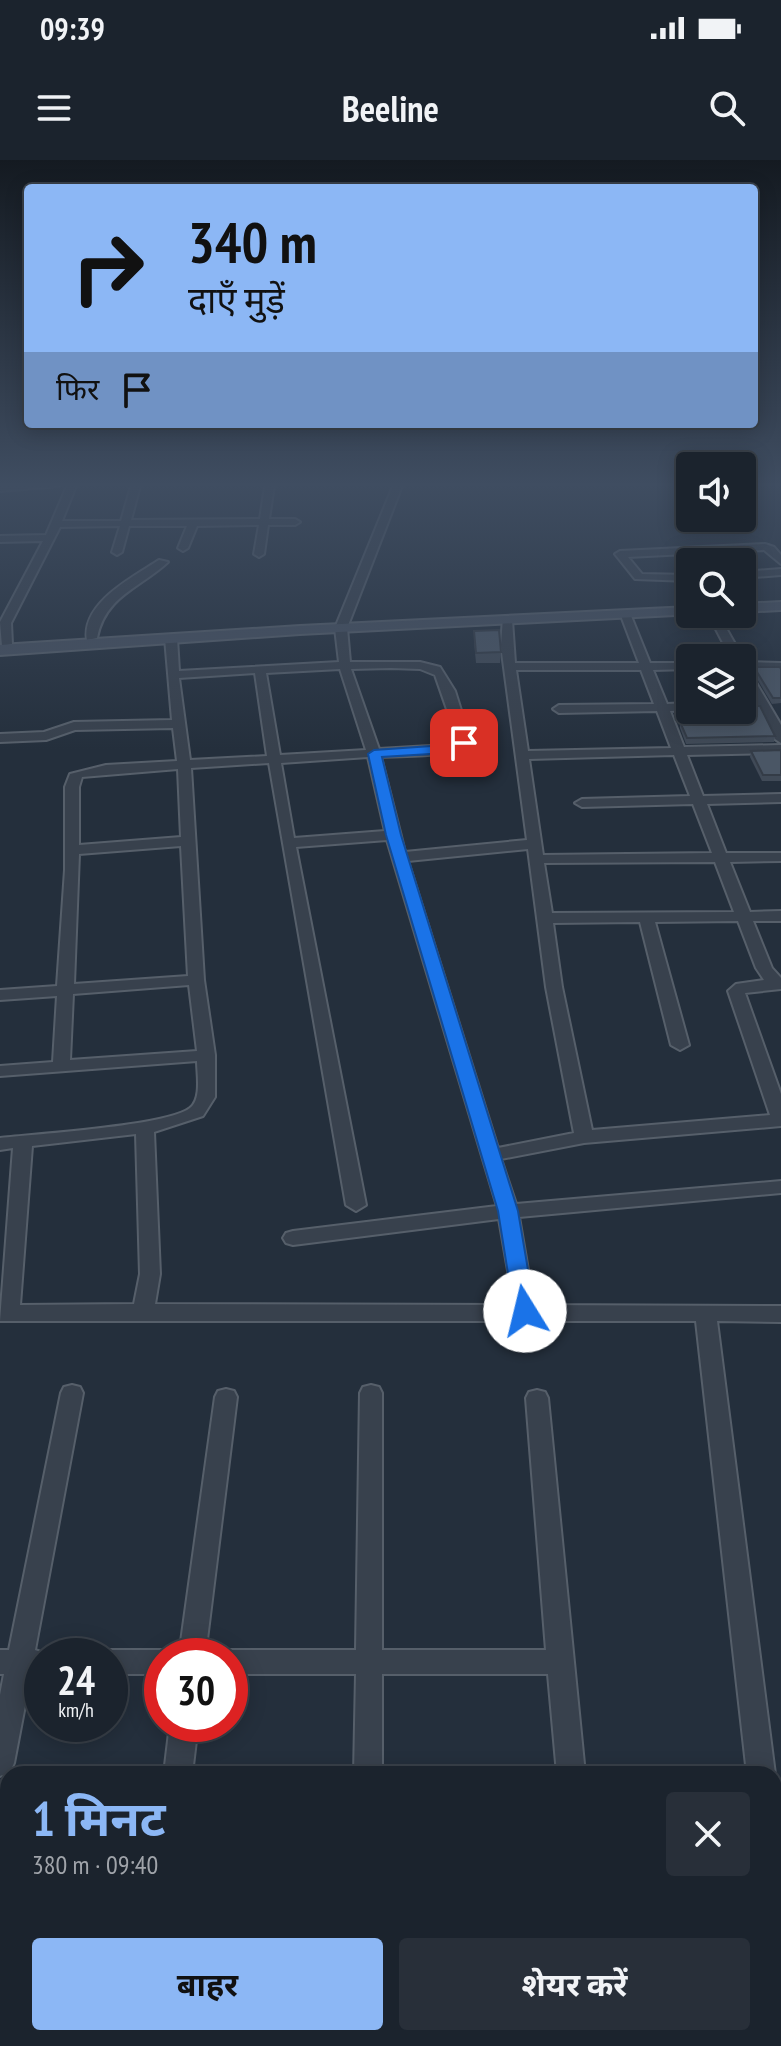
<!DOCTYPE html>
<html lang="hi">
<meta charset="utf-8">
<style>
body{margin:0;font-family:"PT Sans Narrow","Noto Sans Devanagari",sans-serif;background:#282f39;color:#f1f3f6;height:100vh;display:flex;flex-direction:column;font-size:30px;white-space:nowrap}
*{box-sizing:border-box;margin:0}
p{font-size:26px;color:#a0a4aa}
.icon{flex:none;width:44px;height:44px;fill:none;stroke:currentColor;stroke-width:2;stroke-linecap:round;stroke-linejoin:round}
.map{position:relative;flex:1;overflow:hidden}
.drawer{position:absolute;left:0px;top:1606px;width:782px;height:280px;display:flex;flex-direction:column;background:#1b232d;border-radius:24px 24px 0 0;box-shadow:0 4px 20px #0003,0 0 0 2px #394049}
.drawer>*{flex:none}
.hud{position:absolute;left:24px;top:24px;width:734px;height:244px;border-radius:8px;box-shadow:0 4px 20px #0003,0 0 0 2px #394049;background:#8cb7f5;color:#111;overflow:hidden}
.controls{position:absolute;left:676px;top:292px;display:grid;gap:16px}
.controls a{display:grid;place-items:center;width:80px;height:80px;border-radius:8px;background:#1b232d;box-shadow:0 4px 20px #0003,0 0 0 2px #394049;font-size:40px}
.speed{position:absolute;left:24px;top:1478px;display:flex;gap:16px;font-size:40px;font-weight:700;text-align:center}
.speed>*{display:grid;place-content:center;width:104px;height:104px;border-radius:50%;background:#1b232d;box-shadow:0 4px 20px #0003,0 0 0 2px #394049;line-height:1}
.speed small{font-size:20px;font-weight:400}
.speed .limit{border:12px solid #d22;background:#fff;color:#111}
.pin{position:absolute;display:grid;place-items:center;width:68px;height:68px;color:#fff;margin:-34px;border-radius:16px;box-shadow:0 4px 12px #0006}
.me{position:absolute;width:88px;margin:-44px;rotate:351deg;stroke-linejoin:round;filter:drop-shadow(0 0 6px #0008)}
.turn{display:flex;align-items:center;gap:28px;height:168px;padding:0 32px;font-size:36px}
.turn .icon{width:104px;height:104px;stroke-width:2.5}
.turn b{display:block;font-size:56px;line-height:68px}
.then{display:flex;align-items:center;height:76px;padding:0 32px;background:#0003;gap:16px;font-size:30px}
.round{display:grid;place-items:center;flex:none;width:84px;height:84px;border-radius:8px;background:#282f39}
.summary{display:flex;align-items:center;justify-content:space-between;height:136px;padding:0 32px}
h1{font-size:48px;font-weight:700;line-height:60px;color:#8cb7f5}
.primary-button{display:flex;gap:16px;margin-top:auto;padding:16px 32px}
.primary-button a{flex:1;height:92px;border-radius:8px;background:#8cb7f5;color:#111;font-size:32px;font-weight:700;line-height:92px;text-align:center}
.primary-button a+a{background:#282f39;color:#f1f3f6}
.status{display:flex;justify-content:space-between;align-items:center;height:56px;padding:0 40px;background:#1b232d;direction:ltr}
.status svg{height:22px;fill:currentColor}
header{display:flex;justify-content:space-between;align-items:center;height:104px;padding:0 32px;background:#1b232d;font-size:36px;font-weight:700}
.map>svg:first-child{display:block}
.lines{fill:none;stroke-linecap:round;stroke-linejoin:round}
.minor-casing{stroke:#565f6a;stroke-width:4}
.secondary-casing{stroke:#565f6a;stroke-width:4}
.minor{fill:#38414d;fill-rule:evenodd}
.secondary{fill:#46505f;fill-rule:evenodd}
.wall{fill:#404a57}
.building{fill:#4a5665;stroke:#343c47;stroke-width:2}
.route{fill:#1a73e8;stroke:#114b97;stroke-width:2}
</style>
<div class="status"><b>09:39</b><svg viewBox="0 0 49 12"><path d="M0 12V9h3v3zM5 12V6h3v6zM10 12V3h3v9zM15 12V0h3v12zM26 1h20v11H26zM47 4h2v5h-2z"/></svg></div>
<header><svg class="icon" aria-label="menu" viewBox="0 0 24 24"><path d="M4 6h16M4 12h16M4 18h16"/></svg>Beeline<svg class="icon" aria-label="search" viewBox="0 0 24 24"><circle cx="10" cy="10" r="6"/><path d="M15 15l6 6"/></svg></header>
<div class="map">
<svg width="781" height="1886" viewBox="0 0 781 1886">
<rect width="100%" height="100%" fill="#242f3c"/>
<g class="lines">
<g class="minor-casing">
<g id="minor">
<polygon points="0,326 59,326 0,331"/>
<polygon points="67,326 76,326 62,361 121,361 131,326 140,326 131,360 260,359 265,326 274,326 269,359 295,359 300,362 295,365 268,365 264,394 259,397 254,394 259,365 197,366 188,388 183,391 178,388 187,366 129,366 122,392 117,395 112,392 120,366 60,367 11,463 12,484 2,486 0,462 43,381 0,382 0,376 46,375"/>
<path d="M 393,326 L 402,326 L 347,468 L 350,502 L 420,502 L 440,507 L 455,531 L 471,582 C 456,599 404,595 381,597 L 405,692 L 527,680 L 501,485 L 503,458 L 512,460 L 515,503 L 639,503 L 620,453 L 629,451 L 650,503 L 690,503 L 690,509 L 653,510 L 667,544 L 690,543 L 690,550 L 693,550 L 670,551 L 684,587 L 781,585 L 781,593 L 687,595 L 703,636 L 781,634 L 781,642 L 707,644 L 726,693 L 781,693 L 781,701 L 730,702 L 750,752 L 781,751 L 781,761 L 753,761 L 772,808 L 781,818 L 781,829 L 745,833 L 781,934 L 781,966 L 584,983 L 501,999 L 516,1044 L 781,1021 L 781,1033 L 519,1057 L 534,1145 L 781,1146 L 781,1162 L 717,1161 L 775,1614 L 774,1616 L 747,1614 L 696,1161 L 0,1161 L 13,988 L 0,990 L 0,978 C 35,974 167,966 190,948 C 202,939 197,914 197,901 L 0,916 L 0,906 L 53,902 L 57,836 L 0,840 L 0,830 L 57,826 L 65,710 L 65,627 L 70,614 L 106,605 L 177,601 L 173,568 L 75,570 L 46,580 L 0,582 L 0,574 L 44,572 L 74,562 L 172,560 L 165,478 L 171,475 L 177,478 L 179,511 L 339,502 L 335,468 ZM 391,508 L 420,509 L 435,515 L 458,581 L 447,585 L 379,589 L 351,509 ZM 340,509 L 366,590 L 280,595 L 266,513 ZM 516,510 L 641,510 L 654,544 L 559,545 L 553,549 L 559,553 L 657,551 L 671,588 L 528,591 ZM 255,513 L 267,596 L 190,600 L 179,518 ZM 674,595 L 690,636 L 582,639 L 575,643 L 582,647 L 693,644 L 712,693 L 543,695 L 529,599 ZM 368,597 L 385,671 L 294,678 L 281,603 ZM 269,603 L 346,1045 L 356,1051 L 366,1045 L 296,687 L 387,680 L 497,1046 L 293,1071 L 286,1073 L 283,1078 L 286,1083 L 293,1085 L 499,1059 L 514,1145 L 155,1144 L 160,1114 L 154,972 L 203,956 L 215,937 L 215,895 L 204,820 L 191,608 ZM 178,609 L 181,677 L 79,685 L 79,627 L 82,617 ZM 181,686 L 188,816 L 74,824 L 79,694 ZM 528,689 L 546,827 L 574,973 L 498,988 L 408,701 ZM 715,702 L 734,752 L 552,753 L 544,703 ZM 738,761 L 756,808 L 764,820 L 736,824 L 728,831 L 770,955 L 592,970 L 562,827 L 553,763 L 640,762 L 671,885 L 680,890 L 689,885 L 655,762 ZM 189,825 L 197,891 L 70,900 L 73,834 ZM 136,974 L 140,1114 L 134,1144 L 20,1145 L 32,986 Z"/>
<polygon points="765,384 774,387 781,395 781,404 764,390 628,397 642,414 690,415 690,421 635,419 615,394 620,391"/>
<path d="M 159,400 L 168,402 C 140,428 105,436 97,478 L 87,480 C 81,443 133,417 159,400 Z"/>
<polygon points="781,409 781,415 742,418 742,412"/>
<polygon points="708,454 718,454 743,498 742,499 731,498"/>
<polygon points="742,502 781,503 781,509 748,509 781,565 781,583 775,579 761,548 742,549 742,541 757,541 742,517"/>
<polygon points="72,1225 80,1227 83,1233 35,1490 52,1496 42,1496 42,1514 31,1514 14,1603 10,1612 0,1616 0,1535 4,1514 0,1514 0,1490 9,1490 61,1233 64,1227"/>
<polygon points="371,1225 379,1227 382,1233 382,1490 546,1490 526,1238 529,1232 537,1230 545,1232 548,1238 585,1614 557,1614 548,1514 382,1514 382,1614 354,1614 356,1514 230,1514 230,1496 220,1496 230,1490 356,1490 360,1233 363,1227"/>
<polygon points="226,1229 234,1231 237,1237 205,1496 179,1496 215,1237 218,1231"/>
<polygon points="110,1490 162,1490 172,1496 162,1496 162,1514 110,1514 110,1496 100,1496"/>
<polygon points="170,1564 198,1564 192,1614 164,1614"/>
<polygon points="774,1703 781,1706 781,1791 774,1788"/>
<rect x="0" y="1809" width="8" height="30"/>
</g>
</g>
<g class="secondary-casing">
<g id="secondary">
<polygon points="781,442 781,450 742,452 742,444"/>
<polygon points="690,447 690,454 695,454 300,474 0,495 0,485 300,466"/>
</g>
</g>
<use href="#minor" class="minor"/>
<use href="#secondary" class="secondary"/>
</g>
<g class="wall">
<polygon points="474,471 501,492 500,503 476,503 474,481"/>
<polygon points="754,507 781,509 781,543 772,544 753,512"/>
<polygon points="742,516 752,532 752,538 742,539"/>
<polygon points="732,550 742,550 775,576 774,582 686,584 680,568 680,562 736,562"/>
<polygon points="781,590 781,621 762,621 750,597 751,591"/>
</g>
<g class="building">
<polygon points="499,470 501,492 476,493 474,471"/>
<polygon points="754,507 780,507 781,509 781,538 773,538"/>
<polygon points="742,516 752,532 742,533"/>
<polygon points="742,546 760,546 775,576 687,578 680,562 739,562 735,550 742,550"/>
<polygon points="781,590 781,615 763,615 751,591"/>
</g>
<linearGradient id="sky" x2="0" y2="1"><stop stop-color="#141a21"/><stop offset="0.55" stop-color="#3f4d61"/><stop offset="1" stop-color="#3f4d61" stop-opacity="0"/></linearGradient>
<rect width="781" height="590" fill="url(#sky)"/>
<polygon class="route" points="464,580 471,583 469,586 447,593 382,597 401,675 518,1051 535,1151 532,1156 517,1156 514,1151 498,1051 386,675 368,594 374,590 446,585"/>
</svg>
<div class="controls">
<a><svg class="icon" aria-label="sound" viewBox="0 0 24 24"><path d="M4 9h4l5-4v14l-5-4H4zM17 9q2 3 0 6"/></svg></a>
<a><svg class="icon" aria-label="search" viewBox="0 0 24 24"><circle cx="10" cy="10" r="6"/><path d="M15 15l6 6"/></svg></a>
<a><svg class="icon" aria-label="layers" viewBox="0 0 24 24"><path d="M12 4l9 5-9 5-9-5zM3 14l9 5 9-5"/></svg></a>
</div>
<div class="speed"><div>24<small>km/h</small></div><div class="limit">30</div></div>
<div class="pin" style="left:464px;top:583px;background:#d93025"><svg class="icon" aria-label="arrive" viewBox="0 0 24 24"><path d="M6 21V4h12l-3 4 3 4H6"/></svg></div>
<svg class="me" style="left:525px;top:1151px" viewBox="-20 -20 40 40"><circle r="19" fill="#fff"/><path d="M0-13L10 11 0 6-10 11z" fill="#1a73e8"/></svg>
<div class="hud">
<div class="turn"><svg class="icon" aria-label="right" viewBox="0 0 24 24"><path d="M7 20v-9h11M14 6l5 5-5 5"/></svg><div><b>340 m</b>दाएँ मुड़ें</div></div>
<div class="then">फिर<svg class="icon" aria-label="arrive" viewBox="0 0 24 24"><path d="M6 21V4h12l-3 4 3 4H6"/></svg></div>
</div>
<section class="drawer">
<div class="summary"><div><h1>1 मिनट</h1><p>380 m · 09:40</p></div><a class="round"><svg class="icon" aria-label="close" viewBox="0 0 24 24"><path d="M6 6l12 12M18 6L6 18"/></svg></a></div>
<div class="primary-button"><a>बाहर</a><a>शेयर करें</a></div>
</section>
</div>
